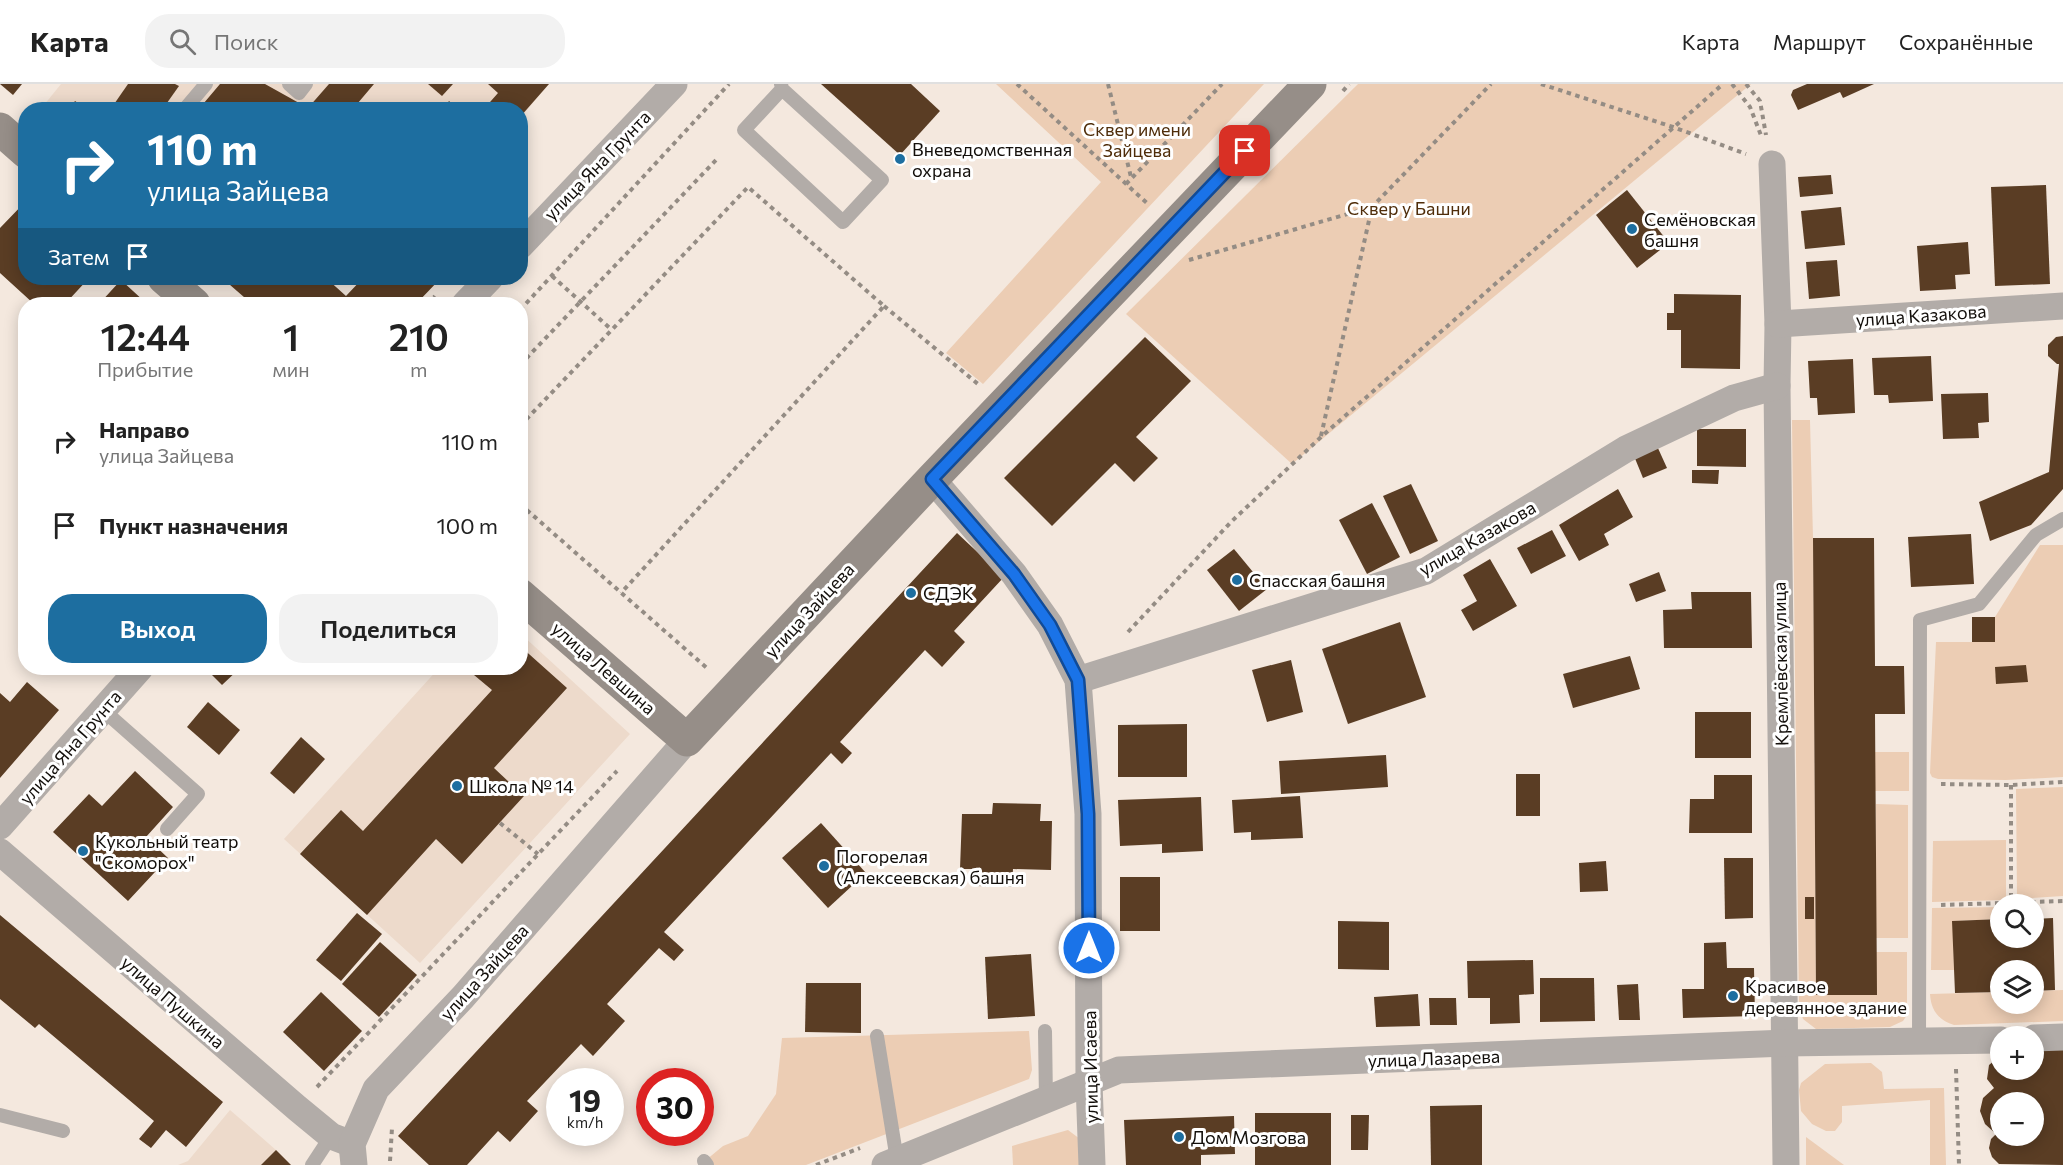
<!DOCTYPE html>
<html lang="ru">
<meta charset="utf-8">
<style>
body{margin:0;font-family:Commissioner,sans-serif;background:#f2f2f2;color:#222;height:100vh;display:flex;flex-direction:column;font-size:22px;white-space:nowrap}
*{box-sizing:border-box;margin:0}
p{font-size:20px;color:#767676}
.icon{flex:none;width:33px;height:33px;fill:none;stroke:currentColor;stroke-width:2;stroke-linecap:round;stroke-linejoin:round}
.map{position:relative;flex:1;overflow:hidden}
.panel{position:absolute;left:18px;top:213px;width:510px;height:378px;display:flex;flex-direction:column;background:#fff;border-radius:24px;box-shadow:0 3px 15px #0003}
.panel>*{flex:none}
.hud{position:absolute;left:18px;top:18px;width:510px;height:183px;border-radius:24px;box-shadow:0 3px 15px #0003;background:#1d6ea0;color:#fff;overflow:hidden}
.buttons{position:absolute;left:1990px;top:810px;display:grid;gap:12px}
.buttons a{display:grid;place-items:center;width:54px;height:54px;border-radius:50%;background:#fff;box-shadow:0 3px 15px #0003;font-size:30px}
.speed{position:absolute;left:546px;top:984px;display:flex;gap:12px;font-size:30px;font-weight:700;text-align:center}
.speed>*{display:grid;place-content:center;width:78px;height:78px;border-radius:50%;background:#fff;box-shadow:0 3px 15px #0003;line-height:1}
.speed small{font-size:15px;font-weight:400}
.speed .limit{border:9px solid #d22;background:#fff;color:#111}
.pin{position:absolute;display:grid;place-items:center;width:51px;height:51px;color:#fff;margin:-26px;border-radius:12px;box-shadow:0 3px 9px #0006}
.me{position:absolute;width:66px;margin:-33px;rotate:0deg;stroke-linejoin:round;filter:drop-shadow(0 0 4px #0008)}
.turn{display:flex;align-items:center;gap:21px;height:126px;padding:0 30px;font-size:27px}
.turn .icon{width:78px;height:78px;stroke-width:2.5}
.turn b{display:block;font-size:42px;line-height:51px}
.then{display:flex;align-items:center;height:57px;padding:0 30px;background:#0003;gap:12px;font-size:22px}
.eta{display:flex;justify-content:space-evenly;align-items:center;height:102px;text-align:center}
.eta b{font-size:36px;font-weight:600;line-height:42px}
.action{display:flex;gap:12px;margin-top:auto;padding:12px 30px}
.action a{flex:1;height:69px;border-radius:24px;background:#1d6ea0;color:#fff;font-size:24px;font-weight:600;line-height:69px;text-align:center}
.action a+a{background:#f2f2f2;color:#222}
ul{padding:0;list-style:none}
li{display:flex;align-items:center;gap:18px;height:84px;padding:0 30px}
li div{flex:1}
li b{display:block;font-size:22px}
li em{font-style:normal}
header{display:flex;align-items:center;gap:36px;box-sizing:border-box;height:84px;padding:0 30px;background:#fff;border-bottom:2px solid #e0e0e0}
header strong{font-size:28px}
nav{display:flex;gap:33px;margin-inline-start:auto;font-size:21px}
.search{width:420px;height:54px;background:#f2f2f2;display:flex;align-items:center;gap:15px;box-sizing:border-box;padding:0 21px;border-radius:24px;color:#767676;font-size:22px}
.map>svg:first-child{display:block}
.built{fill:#eddacb}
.green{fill:#eccdb4}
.building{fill:#5a3d24;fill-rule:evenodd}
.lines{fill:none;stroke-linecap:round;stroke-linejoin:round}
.path{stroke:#948c84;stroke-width:4;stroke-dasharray:4.5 4.5;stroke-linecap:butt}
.lane{stroke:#b2aca8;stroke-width:14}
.street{stroke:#b2aca8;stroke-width:27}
.secondary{stroke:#968e88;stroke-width:33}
.route-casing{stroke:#114b97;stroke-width:15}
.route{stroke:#1a73e8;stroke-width:10}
.poi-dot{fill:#1d6ea0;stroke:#fff;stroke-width:2}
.labels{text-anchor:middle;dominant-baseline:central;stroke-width:6;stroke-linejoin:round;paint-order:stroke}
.park-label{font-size:18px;fill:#4f2d0a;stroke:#fff}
.poi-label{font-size:18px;fill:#120e0a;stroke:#fff;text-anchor:start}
.street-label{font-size:18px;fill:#120e0a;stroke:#fff}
</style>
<header>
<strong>Карта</strong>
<div class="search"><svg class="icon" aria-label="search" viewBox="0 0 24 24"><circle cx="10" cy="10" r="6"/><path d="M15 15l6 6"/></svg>Поиск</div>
<nav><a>Карта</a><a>Маршрут</a><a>Сохранённые</a></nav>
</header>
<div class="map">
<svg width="2063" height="1081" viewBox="0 0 2063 1081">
<rect width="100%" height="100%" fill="#f4e8de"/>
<g class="built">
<polygon points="61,0 549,0 521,33 520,26 40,26"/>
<polygon points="521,550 630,650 420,879 284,755 439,584 520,584"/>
<polygon points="230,1026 276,1066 291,1081 178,1081 188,1077"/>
</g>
<g class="green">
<polygon points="996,0 1264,0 983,300 946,269 1101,98"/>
<polygon points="1358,0 1751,0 1292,380 1126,230"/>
<polygon points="1792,336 1810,336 1813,454 1816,911 1876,911 1876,868 1907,868 1907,931 1903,937 1890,943 1816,945 1803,935 1799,923"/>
<polygon points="2040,461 2063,461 2063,693 2006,696 1938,695 1932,693 1930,689 1936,558 1995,558 1995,533"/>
<rect x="1875" y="668" width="34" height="39"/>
<polygon points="2063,703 2063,812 2017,815 2016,705"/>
<polygon points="1876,720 1908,721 1908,854 1876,854"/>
<polygon points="2006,756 2006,816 1932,818 1933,757"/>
<polygon points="2001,823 2001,835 1953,837 1954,886 1931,886 1932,824"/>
<path d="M 2063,906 L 2063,937 L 1954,941 C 1938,936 1931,926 1930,910 L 2001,908 L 2001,920 L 2034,920 L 2034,907 Z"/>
<polygon points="1029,947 1032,986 1029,995 806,1081 700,1081 723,1062 748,1052 776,1010 782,954"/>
<polygon points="1871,979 1882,988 1884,1005 1944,1004 1946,1081 1930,1081 1930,1016 1842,1022 1842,1038 1835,1047 1826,1047 1812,1040 1801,1027 1799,1006 1801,999 1825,980"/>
<polygon points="1068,1046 1080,1055 1080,1081 1013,1081 1012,1062"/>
<polygon points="1806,1053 1844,1081 1806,1081"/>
</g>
<g class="building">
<polygon points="0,0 22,0 13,11"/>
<polygon points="128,0 175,0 179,2 162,26 110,26"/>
<polygon points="220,0 265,0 308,24 329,0 374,0 352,26 198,26"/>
<polygon points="428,0 453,0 442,12"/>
<polygon points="488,0 549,0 520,33 520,26 483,26 498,9"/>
<polygon points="821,0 911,0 940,27 900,71"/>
<polygon points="1807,0 1874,0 1843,14 1840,8 1798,26 1791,11 1793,6"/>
<polygon points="75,17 88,26 69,26"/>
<polygon points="449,17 459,26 442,26"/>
<polygon points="1831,91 1833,110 1800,113 1798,93"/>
<polygon points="2046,101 2050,200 1995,202 1991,103"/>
<polygon points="1627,106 1669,159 1637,184 1596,131"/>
<polygon points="26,117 26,194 89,194 65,220 34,220 0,189 0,144"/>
<polygon points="1841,123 1845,161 1805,165 1801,127"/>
<polygon points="1968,158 1970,190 1955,191 1956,205 1920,207 1917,162"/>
<polygon points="1837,176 1840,212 1809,215 1806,178"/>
<polygon points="222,194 326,194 346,212 363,194 441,194 416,220 252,220"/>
<polygon points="121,196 145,218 148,220 99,220"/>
<polygon points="1674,210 1741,211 1740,285 1681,284 1681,246 1667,246 1667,229 1674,229"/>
<polygon points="2063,252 2063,405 2031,441 1990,457 1979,418 2049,388 2059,280 2057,280 2048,272 2048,261 2056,253"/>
<polygon points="1145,253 1191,297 1136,353 1158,374 1134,398 1115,379 1052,442 1004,394"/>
<polygon points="1931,272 1933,317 1889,319 1888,311 1874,311 1872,274"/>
<polygon points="1853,275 1855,329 1818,331 1817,314 1810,314 1808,277"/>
<polygon points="1988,309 1989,338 1978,339 1979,354 1943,355 1941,310"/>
<polygon points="1697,345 1746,345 1746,383 1697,382"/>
<polygon points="1657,362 1667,384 1643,394 1634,372"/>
<polygon points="1692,386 1719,386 1718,400 1692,399"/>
<polygon points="1411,400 1438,457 1410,470 1383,412"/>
<polygon points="1618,405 1633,433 1604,450 1609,461 1579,477 1559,441"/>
<polygon points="1372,419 1400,473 1367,490 1339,436"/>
<polygon points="1552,446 1566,472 1531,490 1517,464"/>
<polygon points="957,449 1004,493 954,547 965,558 942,583 925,566 840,658 852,669 842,680 831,669 664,848 684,866 674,877 659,864 607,920 625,937 593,972 581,960 527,1017 538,1027 510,1058 498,1047 467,1081 429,1081 398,1052"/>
<polygon points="1971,450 1974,500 1911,503 1908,453"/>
<polygon points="1813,454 1874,454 1875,582 1904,582 1905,630 1875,630 1877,911 1816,911"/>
<polygon points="1234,465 1267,505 1239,527 1207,486"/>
<polygon points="1490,475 1517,522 1473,547 1461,526 1477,517 1463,491"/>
<polygon points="1659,488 1666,507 1636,518 1629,500"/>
<polygon points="1691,508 1751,508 1752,564 1664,564 1663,526 1692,525"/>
<rect x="1972" y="533" width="23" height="25"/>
<polygon points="1400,538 1426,613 1348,640 1322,565"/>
<polygon points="520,562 567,604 494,684 524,712 462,780 436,755 367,831 300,770 341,726 363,747 492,606 474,591 481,584 520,584"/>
<polygon points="1630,572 1640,605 1573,624 1563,590"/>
<polygon points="1291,576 1303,628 1267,638 1252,586"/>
<polygon points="2026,581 2028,598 1996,600 1995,583"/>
<polygon points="205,584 240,584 222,601"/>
<polygon points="27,598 59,626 0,694 0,609 10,618"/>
<polygon points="208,618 240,646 219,671 187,643"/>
<rect x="1695" y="628" width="56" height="46"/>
<polygon points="1187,640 1187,693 1118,693 1118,641"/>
<polygon points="301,653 325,675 294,710 270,689"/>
<polygon points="1386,671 1388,703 1281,710 1279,677"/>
<polygon points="135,687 173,723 146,753 168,774 128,817 53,748 89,710 102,722"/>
<rect x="1516" y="690" width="24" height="42"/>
<polygon points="1714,691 1752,691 1752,749 1689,749 1690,715 1714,715"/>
<polygon points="1300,712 1303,754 1251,756 1251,748 1234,749 1232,716"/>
<polygon points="1201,713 1203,767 1162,769 1162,760 1120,762 1118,716"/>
<polygon points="993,719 1041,720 1040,737 1052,737 1051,786 1013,785 1012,803 977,802 978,785 960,785 962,730 992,730"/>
<polygon points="821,739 866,789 828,824 782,774"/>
<polygon points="1724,774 1753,774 1753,834 1725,835"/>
<polygon points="1606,777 1608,807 1580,808 1579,779"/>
<rect x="1120" y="793" width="40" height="54"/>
<rect x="1805" y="813" width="9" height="22"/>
<polygon points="357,829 382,850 341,897 316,876"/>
<polygon points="0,831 223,1018 186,1063 166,1046 151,1064 139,1055 154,1037 39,940 35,944 0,915"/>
<polygon points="2053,834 2055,906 2034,907 2034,886 2001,886 2001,908 1955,909 1952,837 2001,835 2001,854 2034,854 2034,835"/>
<polygon points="1338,837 1389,838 1389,886 1338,885"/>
<polygon points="380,858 417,891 379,933 342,900"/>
<polygon points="1726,858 1727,884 1754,884 1755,932 1683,934 1682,905 1704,905 1704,859"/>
<polygon points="1031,870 1035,932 988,935 985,873"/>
<polygon points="1533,876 1534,910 1519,911 1520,939 1490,940 1490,914 1468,914 1467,877"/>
<polygon points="1540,894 1594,894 1595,937 1540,938"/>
<polygon points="806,899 861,899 861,949 805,948"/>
<polygon points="1638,900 1640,936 1619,936 1617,901"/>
<polygon points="321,908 362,947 324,987 283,948"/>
<polygon points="1418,910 1420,942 1376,943 1374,913"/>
<polygon points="1429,914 1456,914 1457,941 1430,941"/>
<path d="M 2063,965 L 2063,1081 L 1999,1080 L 1992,1073 L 1989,1064 L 1991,1055 L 1996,1050 L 1985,1040 L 1980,1027 L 1983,1014 L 1994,1004 L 1987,995 L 1989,981 L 2001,971 L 2001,986 L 2034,986 L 2034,966 ZM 2001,1018 L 2034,1018 L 2034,1052 L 2001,1052 Z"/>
<polygon points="1482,1021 1482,1081 1431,1081 1430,1022"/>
<rect x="1255" y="1029" width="76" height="52"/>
<polygon points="1351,1031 1369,1031 1368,1066 1351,1066"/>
<polygon points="1234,1032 1235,1070 1201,1071 1201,1081 1126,1081 1124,1036"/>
<polygon points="276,1066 291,1081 261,1081"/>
</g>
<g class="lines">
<g class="path">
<polyline points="1017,0 1149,121"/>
<polyline points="1108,0 1131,93"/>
<polyline points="1541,0 1673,43 1746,70"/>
<polyline points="1732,0 1750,23 1762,54"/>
<polyline points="1746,0 1760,17 1766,51"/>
<polyline points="1343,7 1349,0"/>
<polyline points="1126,100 1222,0"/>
<polyline points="1189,176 1372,123 1491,0"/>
<polyline points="552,192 612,246"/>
<polyline points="428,220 435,212"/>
<polyline points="884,222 978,300"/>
<polyline points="520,226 729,0"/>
<polyline points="520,281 716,76"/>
<polyline points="520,342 748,103 884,222 621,509"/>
<polyline points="1321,352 1372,123"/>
<polyline points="520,420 708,585"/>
<polyline points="1128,548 1231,438 1321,353 1723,0"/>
<polyline points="1941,700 2011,701 2063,698"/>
<polyline points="2011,701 2011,820"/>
<polyline points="500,739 538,770"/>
<polyline points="1941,821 2063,817"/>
<polyline points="1956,985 1959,1081"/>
<polyline points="317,1003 617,687"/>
<polyline points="390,1077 392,1044"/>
<polyline points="816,1081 860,1064"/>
</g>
<g class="lane">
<polyline points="289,0 299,9 306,0"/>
<polyline points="781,0 782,5 882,96 843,138 744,46 782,5"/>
<polyline points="184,26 206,0"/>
<polyline points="103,626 198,710 167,745"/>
<polyline points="1045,947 1046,1017"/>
<polyline points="877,952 897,1076"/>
<polyline points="1919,958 1920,536 1979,520 2036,451 2063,435"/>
<polyline points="0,1031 63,1047"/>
<polyline points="704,1077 707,1081"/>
<polyline points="312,1081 331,1052"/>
</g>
<g class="street">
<polyline points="1772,80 1778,240 1777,302 1786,1081"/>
<polyline points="520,162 674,0"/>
<polyline points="465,220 490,194"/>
<polyline points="1778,240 2063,222"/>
<polyline points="932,395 1014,490 1050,541 1078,596 1088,730 1089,999 1092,1081"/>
<polyline points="1078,596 1426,487 1626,365 1734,314 1777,302"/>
<polyline points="0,742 140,584"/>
<polyline points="0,768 297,1024 331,1052 352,1060"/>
<polyline points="2034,954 2063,953"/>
<polyline points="354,1081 352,1060 376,1005 463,913 687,656"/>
<polyline points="885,1081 1119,986 1784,959 2001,956"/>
</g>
<g class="secondary">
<polyline points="0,45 26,68"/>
<polyline points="164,194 194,220"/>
<polyline points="520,511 687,656 932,395 1310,0"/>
</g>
</g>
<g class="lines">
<g class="route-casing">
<polyline id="route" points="1089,864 1088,730 1078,596 1050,541 1014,490 932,395 1245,67"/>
</g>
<use href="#route" class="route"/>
</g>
<g class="poi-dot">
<circle cx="900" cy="75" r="6"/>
<circle cx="1632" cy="145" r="6"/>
<circle cx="1237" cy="496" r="6"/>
<circle cx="911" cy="509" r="6"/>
<circle cx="457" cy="702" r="6"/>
<circle cx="83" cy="767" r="6"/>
<circle cx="824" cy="782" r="6"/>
<circle cx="1733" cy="912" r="6"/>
<circle cx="1179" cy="1053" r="6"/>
</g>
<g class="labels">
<g class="park-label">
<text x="1137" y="45">Сквер имени<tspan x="1137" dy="21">Зайцева</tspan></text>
<text x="1409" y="124">Сквер у Башни</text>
</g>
<g class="poi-label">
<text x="912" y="65">Вневедомственная<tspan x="912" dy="21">охрана</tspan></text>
<text x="1644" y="135">Семёновская<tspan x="1644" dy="21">башня</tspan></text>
<text x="1249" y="496">Спасская башня</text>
<text x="923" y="509">СДЭК</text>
<text x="469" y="702">Школа № 14</text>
<text x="95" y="757">Кукольный театр<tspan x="95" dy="21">"Скоморох"</tspan></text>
<text x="836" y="772">Погорелая<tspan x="836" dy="21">(Алексеевская) башня</tspan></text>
<text x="1745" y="902">Красивое<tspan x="1745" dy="21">деревянное здание</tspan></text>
<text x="1191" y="1053">Дом Мозгова</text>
</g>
<g class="street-label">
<text transform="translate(597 81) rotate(-46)">улица Яна Грунта</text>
<text transform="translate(1921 231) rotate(-4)">улица Казакова</text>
<text transform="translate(1477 454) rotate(-30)">улица Казакова</text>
<text transform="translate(809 526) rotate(-47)">улица Зайцева</text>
<text transform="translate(1780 580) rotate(-91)">Кремлёвская улица</text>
<text transform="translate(604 584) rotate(41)">улица Левшина</text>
<text transform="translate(70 663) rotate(-49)">улица Яна Грунта</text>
<text transform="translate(484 888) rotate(-48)">улица Зайцева</text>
<text transform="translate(173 918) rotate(41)">улица Пушкина</text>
<text transform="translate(1434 974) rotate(-2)">улица Лазарева</text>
<text transform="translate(1090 983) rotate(-91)">улица Исаева</text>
</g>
</g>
</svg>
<div class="buttons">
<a><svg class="icon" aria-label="search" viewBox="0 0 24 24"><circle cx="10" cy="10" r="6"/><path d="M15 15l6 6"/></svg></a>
<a><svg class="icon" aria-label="layers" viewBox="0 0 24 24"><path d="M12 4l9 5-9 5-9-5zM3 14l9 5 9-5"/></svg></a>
<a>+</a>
<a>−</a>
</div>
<div class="speed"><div>19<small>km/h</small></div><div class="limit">30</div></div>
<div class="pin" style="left:1245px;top:67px;background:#d93025"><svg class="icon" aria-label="arrive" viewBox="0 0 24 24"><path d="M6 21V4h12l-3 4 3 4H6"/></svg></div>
<svg class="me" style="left:1089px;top:864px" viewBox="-20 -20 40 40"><circle r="17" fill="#1a73e8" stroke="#fff" stroke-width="3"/><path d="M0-11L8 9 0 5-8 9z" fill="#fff"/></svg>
<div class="hud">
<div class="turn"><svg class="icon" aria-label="right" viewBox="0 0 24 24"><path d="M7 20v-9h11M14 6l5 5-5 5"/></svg><div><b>110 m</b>улица Зайцева</div></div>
<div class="then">Затем<svg class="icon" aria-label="arrive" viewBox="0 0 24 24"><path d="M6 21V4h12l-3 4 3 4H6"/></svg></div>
</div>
<section class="panel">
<div class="eta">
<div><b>12:44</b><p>Прибытие</p></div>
<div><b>1</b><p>мин</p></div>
<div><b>210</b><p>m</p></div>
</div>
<ul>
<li><svg class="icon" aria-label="right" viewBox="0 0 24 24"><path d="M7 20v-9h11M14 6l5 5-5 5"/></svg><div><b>Направо</b><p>улица Зайцева</p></div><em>110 m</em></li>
<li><svg class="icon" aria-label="arrive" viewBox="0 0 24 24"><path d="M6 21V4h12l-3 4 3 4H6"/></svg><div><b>Пункт назначения</b></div><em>100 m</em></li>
</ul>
<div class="action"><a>Выход</a><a>Поделиться</a></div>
</section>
</div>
